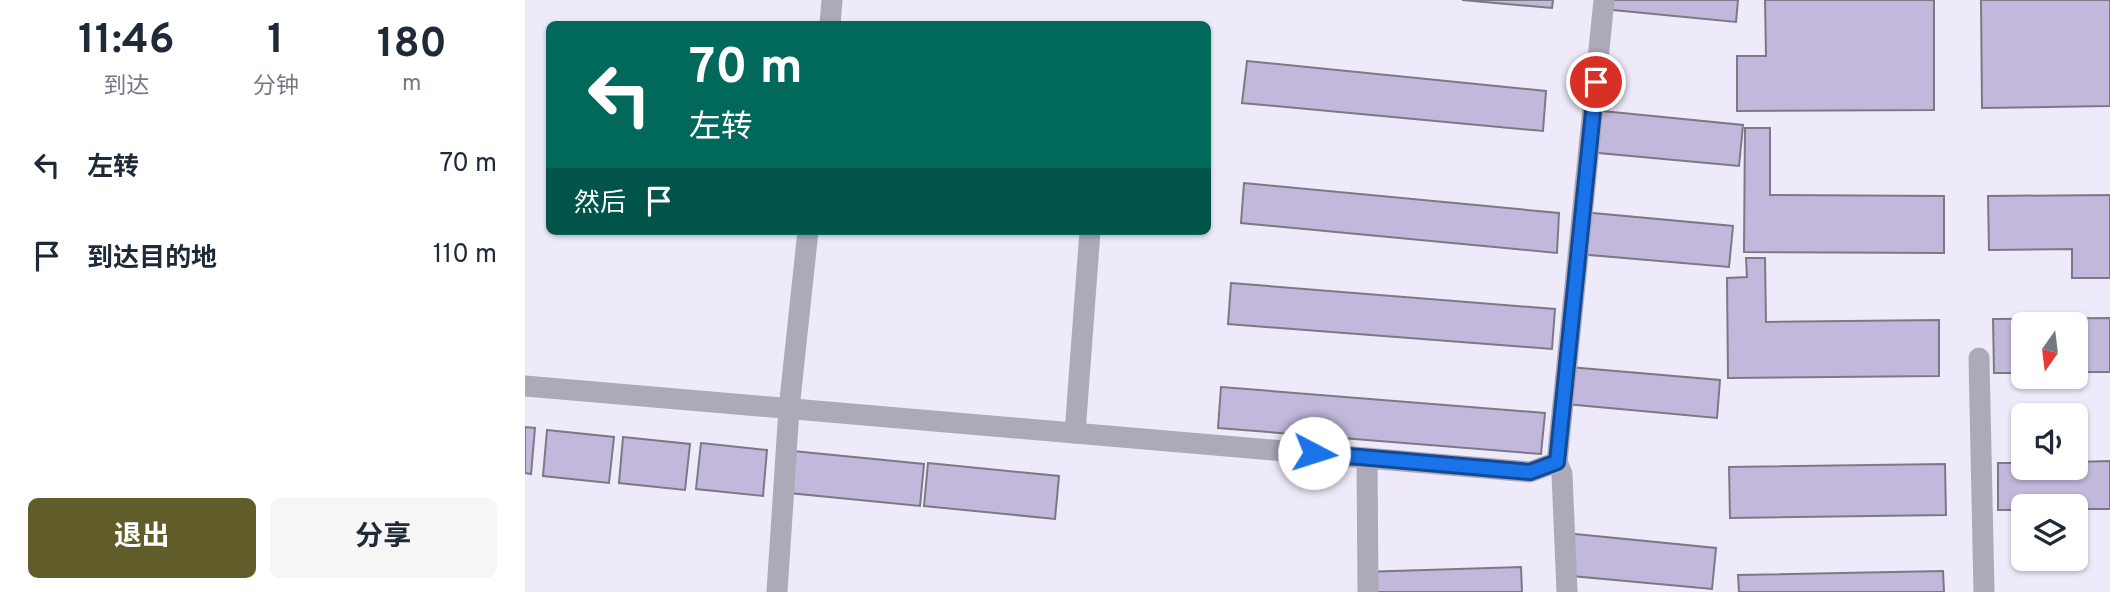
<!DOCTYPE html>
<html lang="zh">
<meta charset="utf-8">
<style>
body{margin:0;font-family:Overpass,"Noto Sans SC",sans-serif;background:#f6f6f7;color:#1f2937;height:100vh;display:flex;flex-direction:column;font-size:26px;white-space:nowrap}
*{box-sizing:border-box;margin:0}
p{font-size:23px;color:#747a83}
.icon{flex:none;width:38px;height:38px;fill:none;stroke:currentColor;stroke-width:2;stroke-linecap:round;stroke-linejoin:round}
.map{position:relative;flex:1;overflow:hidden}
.sheet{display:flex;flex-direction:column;background:#fff;width:525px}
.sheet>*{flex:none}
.top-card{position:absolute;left:21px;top:21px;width:665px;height:214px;border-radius:10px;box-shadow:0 2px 5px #0004;background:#00695c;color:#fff;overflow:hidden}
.needle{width:46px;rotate:194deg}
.controls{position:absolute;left:1486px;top:312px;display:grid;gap:14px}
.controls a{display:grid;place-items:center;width:77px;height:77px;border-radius:10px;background:#fff;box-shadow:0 2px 5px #0004;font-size:35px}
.pin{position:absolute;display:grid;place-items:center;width:60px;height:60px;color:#fff;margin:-30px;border:4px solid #fff;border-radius:50%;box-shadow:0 2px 7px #0007}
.me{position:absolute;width:77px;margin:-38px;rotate:95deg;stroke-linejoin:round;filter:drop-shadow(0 0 5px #0008)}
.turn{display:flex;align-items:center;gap:24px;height:147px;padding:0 28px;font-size:32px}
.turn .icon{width:91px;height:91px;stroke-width:2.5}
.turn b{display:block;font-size:49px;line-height:60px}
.then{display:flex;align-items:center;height:66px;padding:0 28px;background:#0003;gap:14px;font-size:26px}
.eta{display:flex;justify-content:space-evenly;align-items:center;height:119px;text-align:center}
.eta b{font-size:42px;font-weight:700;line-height:49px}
.button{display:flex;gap:14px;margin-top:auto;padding:14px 28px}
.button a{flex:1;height:80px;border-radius:10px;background:#615d2a;color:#fff;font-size:28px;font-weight:700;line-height:80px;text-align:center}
.button a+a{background:#f6f6f7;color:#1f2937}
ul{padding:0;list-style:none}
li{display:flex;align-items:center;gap:21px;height:91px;padding:0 28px}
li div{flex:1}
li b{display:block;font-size:26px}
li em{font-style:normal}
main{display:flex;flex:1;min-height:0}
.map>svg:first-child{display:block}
.building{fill:#c1b8db;stroke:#7c7986;stroke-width:2}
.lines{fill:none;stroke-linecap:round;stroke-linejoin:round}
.minor{stroke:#aca9b8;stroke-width:21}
.route-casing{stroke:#114b97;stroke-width:18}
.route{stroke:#1a73e8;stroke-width:12}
</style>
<main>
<section class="sheet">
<div class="eta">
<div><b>11:46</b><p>到达</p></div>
<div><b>1</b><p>分钟</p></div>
<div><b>180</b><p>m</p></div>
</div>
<ul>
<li><svg class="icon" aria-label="left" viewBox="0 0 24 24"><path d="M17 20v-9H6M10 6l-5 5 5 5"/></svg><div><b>左转</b></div><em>70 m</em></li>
<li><svg class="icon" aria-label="arrive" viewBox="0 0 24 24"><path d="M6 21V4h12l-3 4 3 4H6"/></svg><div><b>到达目的地</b></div><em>110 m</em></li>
</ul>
<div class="button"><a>退出</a><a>分享</a></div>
</section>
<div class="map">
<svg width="1585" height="592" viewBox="0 0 1585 592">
<rect width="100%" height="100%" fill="#eeeaf9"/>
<g class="building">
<polygon points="937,0 1028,0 1027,8"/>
<polygon points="1079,0 1213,0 1211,22 1078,9"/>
<polygon points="1240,0 1409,0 1409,110 1212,111 1212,56 1241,56"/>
<polygon points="1456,0 1585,0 1585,106 1457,108"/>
<polygon points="722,61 1021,91 1018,131 717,103"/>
<polygon points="1067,110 1218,125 1214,166 1063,152"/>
<polygon points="1220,128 1245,128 1245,195 1419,196 1419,253 1219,252"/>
<polygon points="719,183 1034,213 1032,253 716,223"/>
<polygon points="1585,195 1585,278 1547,278 1547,249 1464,250 1463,196"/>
<polygon points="1057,212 1208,226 1204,267 1053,254"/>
<polygon points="1221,258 1240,258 1241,322 1414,320 1414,376 1203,378 1202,278 1222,277"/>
<polygon points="706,283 1030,309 1027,349 703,324"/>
<polygon points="1585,318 1585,372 1550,372 1550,324 1498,324 1498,373 1469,373 1468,319"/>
<polygon points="1044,367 1195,380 1192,418 1041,404"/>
<polygon points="696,387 1020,413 1016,454 693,428"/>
<polygon points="0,427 10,428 6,474 0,473"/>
<polygon points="22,430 89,437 84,483 18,476"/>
<polygon points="98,437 165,444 160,490 94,483"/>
<polygon points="176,443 242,450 238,496 171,489"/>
<polygon points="268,451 399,464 395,506 264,493"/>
<polygon points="1585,461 1585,509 1550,509 1550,506 1498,506 1498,510 1473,510 1473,463 1498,463 1498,467 1550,467 1550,462"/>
<polygon points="403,463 534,476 530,519 399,506"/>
<polygon points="1420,464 1421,515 1205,518 1204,467"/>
<polygon points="1040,533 1191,548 1187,589 1036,575"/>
<polygon points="996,567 997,592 837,592 836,572"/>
<polygon points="1418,571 1419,592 1214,592 1213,575"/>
</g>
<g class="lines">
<g class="minor">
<polyline points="305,24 307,0"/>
<polyline points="1454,358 1459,592"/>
<polyline points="0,386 1005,472 1032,462"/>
<polyline points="550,433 565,231"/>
<polyline points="842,458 843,592"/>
<polyline points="252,592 264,409 283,231"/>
<polyline points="1042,592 1037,474 1032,462 1079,0"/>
</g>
</g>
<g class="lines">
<g class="route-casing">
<polyline id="route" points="789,453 1005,472 1032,462 1071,82"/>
</g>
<use href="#route" class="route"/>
</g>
</svg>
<div class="controls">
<a><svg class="needle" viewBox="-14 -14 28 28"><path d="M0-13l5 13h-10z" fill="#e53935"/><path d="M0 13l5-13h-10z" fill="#747a83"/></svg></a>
<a><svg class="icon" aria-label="sound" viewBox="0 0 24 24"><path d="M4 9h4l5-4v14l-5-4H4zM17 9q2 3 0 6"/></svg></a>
<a><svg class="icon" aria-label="layers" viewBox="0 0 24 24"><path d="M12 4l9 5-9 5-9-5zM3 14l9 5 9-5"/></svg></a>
</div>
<div class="pin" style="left:1071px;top:82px;background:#d93025"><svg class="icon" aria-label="arrive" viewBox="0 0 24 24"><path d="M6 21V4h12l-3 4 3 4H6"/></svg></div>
<svg class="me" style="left:789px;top:453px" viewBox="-20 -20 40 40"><circle r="19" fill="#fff"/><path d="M0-13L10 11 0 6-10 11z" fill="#1a73e8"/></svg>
<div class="top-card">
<div class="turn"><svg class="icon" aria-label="left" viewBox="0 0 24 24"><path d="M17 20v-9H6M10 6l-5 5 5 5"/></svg><div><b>70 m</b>左转</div></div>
<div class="then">然后<svg class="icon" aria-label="arrive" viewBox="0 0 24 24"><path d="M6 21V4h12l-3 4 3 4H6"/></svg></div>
</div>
</div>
</main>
